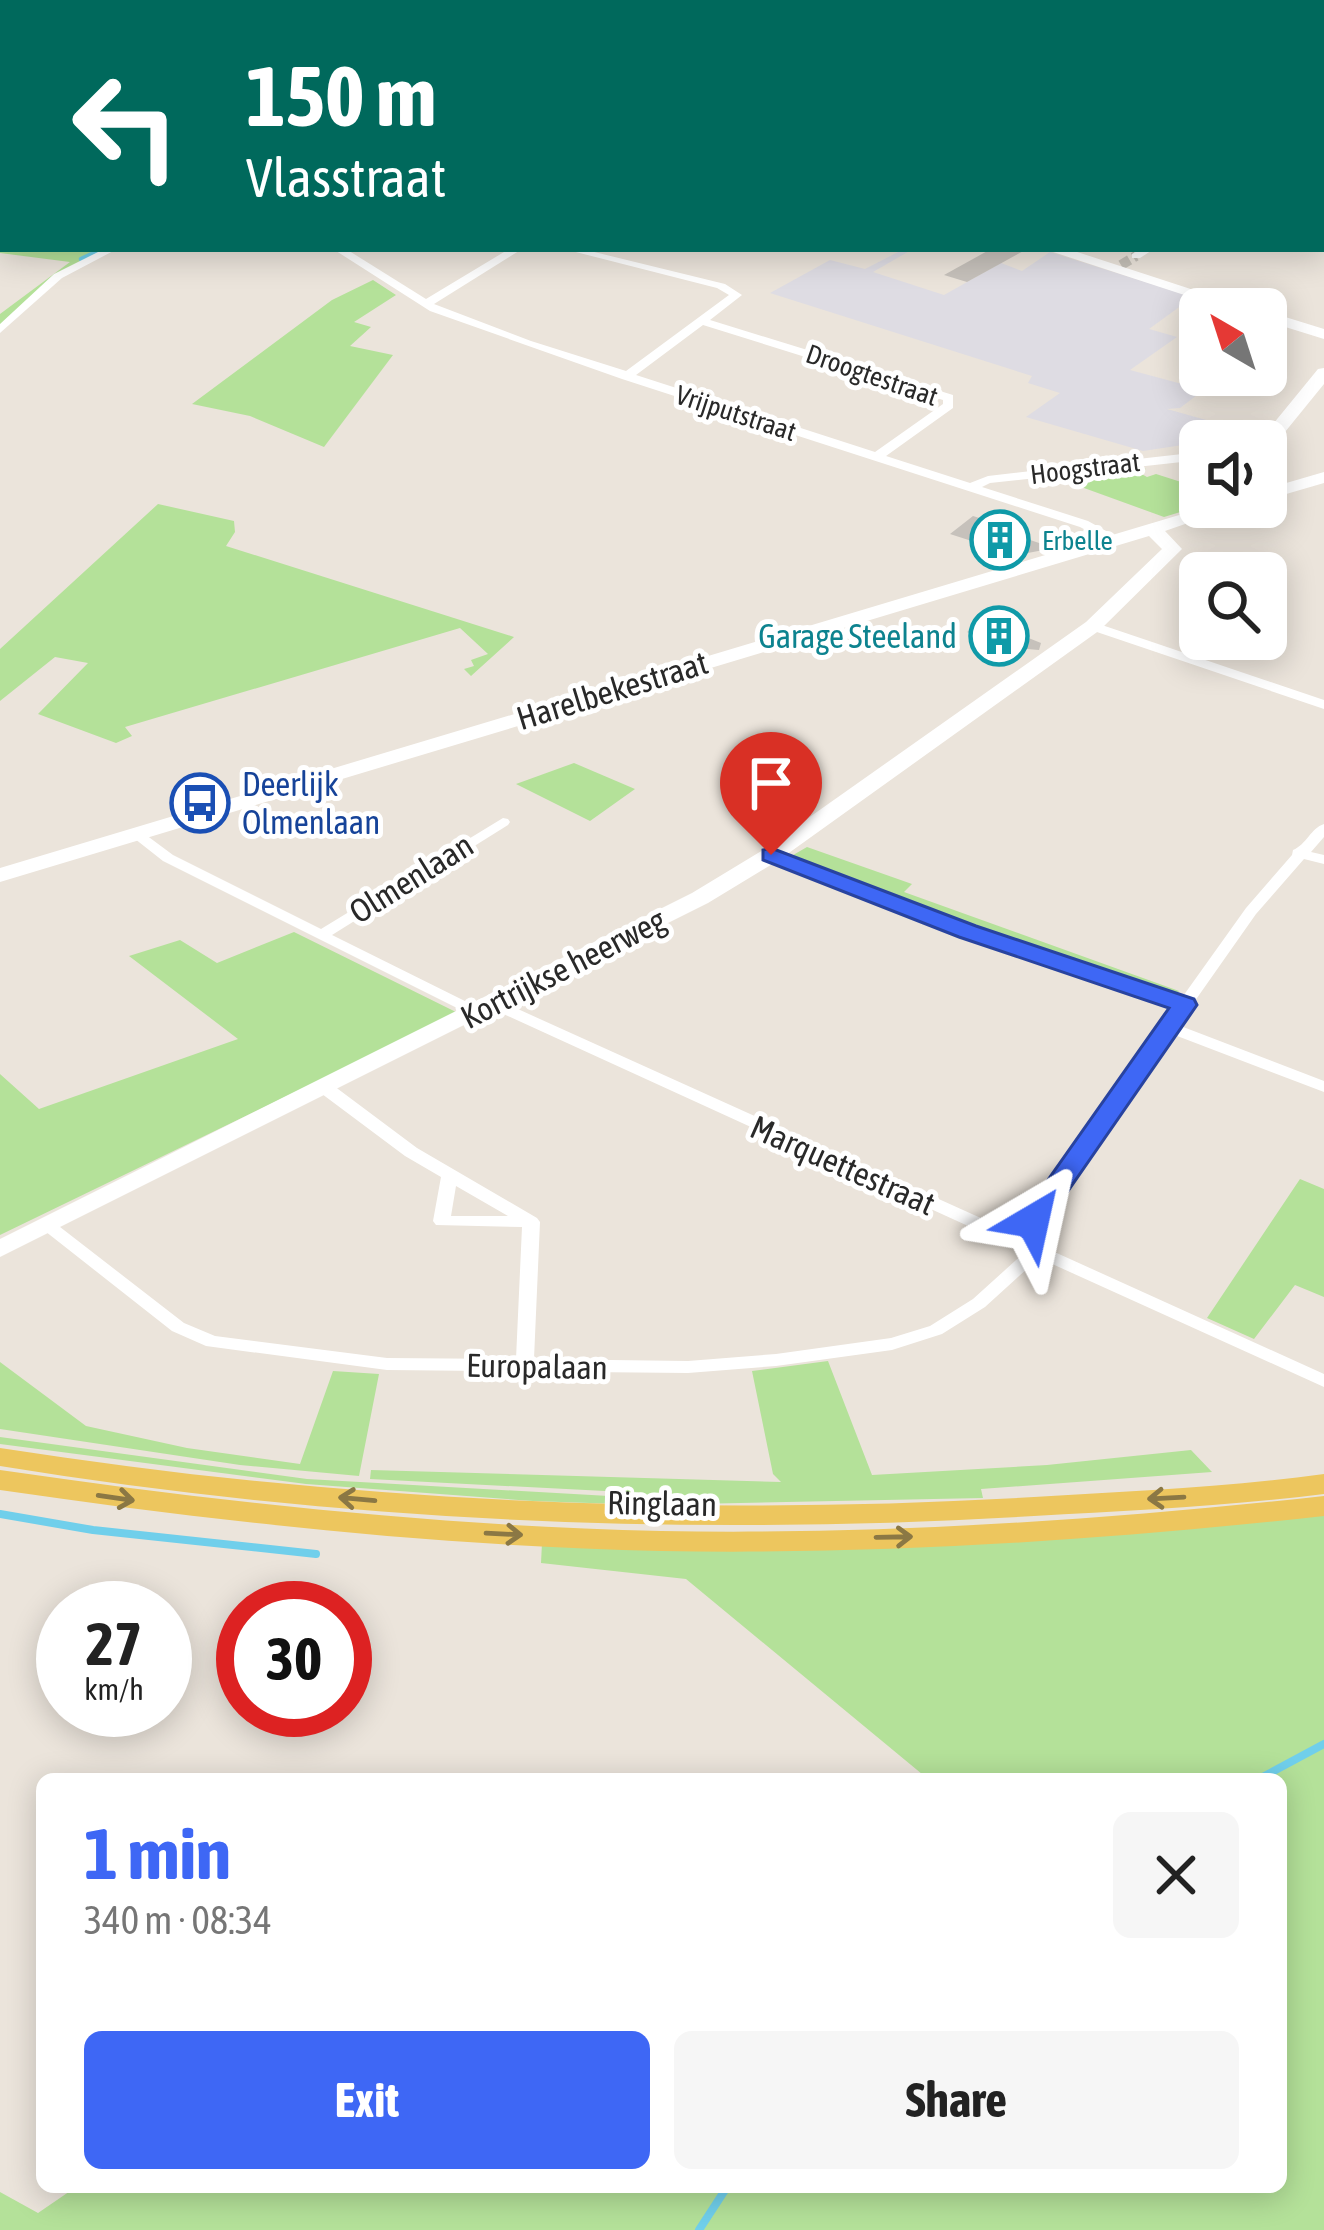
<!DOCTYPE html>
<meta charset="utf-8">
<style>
body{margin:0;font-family:"Asap Condensed",sans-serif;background:#f6f6f6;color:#222;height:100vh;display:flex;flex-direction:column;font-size:45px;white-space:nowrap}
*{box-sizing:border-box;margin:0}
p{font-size:39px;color:#767676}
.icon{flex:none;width:66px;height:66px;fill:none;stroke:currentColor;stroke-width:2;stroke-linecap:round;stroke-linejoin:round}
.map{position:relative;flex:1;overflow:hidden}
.panel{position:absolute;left:36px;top:1773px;width:1251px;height:420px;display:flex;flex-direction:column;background:#fff;border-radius:18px;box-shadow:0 6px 30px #0003}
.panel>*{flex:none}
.top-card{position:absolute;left:0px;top:0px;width:1326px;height:252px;box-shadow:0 6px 30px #0003;background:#00695c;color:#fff;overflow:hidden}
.needle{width:78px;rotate:321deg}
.fabs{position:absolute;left:1179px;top:288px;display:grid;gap:24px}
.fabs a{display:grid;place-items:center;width:108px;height:108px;border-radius:18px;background:#fff;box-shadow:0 6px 30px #0003;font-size:60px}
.speed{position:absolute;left:36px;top:1581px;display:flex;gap:24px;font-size:60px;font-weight:700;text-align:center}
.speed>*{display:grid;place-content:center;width:156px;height:156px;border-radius:50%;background:#fff;box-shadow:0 6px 30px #0003;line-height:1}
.speed small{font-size:30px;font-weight:400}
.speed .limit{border:18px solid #d22;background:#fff;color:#111}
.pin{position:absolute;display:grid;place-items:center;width:102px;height:102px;color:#fff;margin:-123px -51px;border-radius:50% 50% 50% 0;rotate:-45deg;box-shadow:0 0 12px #0007}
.pin .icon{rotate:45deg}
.me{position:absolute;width:132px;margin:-66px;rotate:36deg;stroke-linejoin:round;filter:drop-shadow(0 0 9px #0008)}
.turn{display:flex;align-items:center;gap:42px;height:252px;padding:0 48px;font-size:54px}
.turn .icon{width:156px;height:156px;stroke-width:2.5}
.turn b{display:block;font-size:84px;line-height:102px}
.round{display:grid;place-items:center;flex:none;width:126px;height:126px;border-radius:18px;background:#f6f6f6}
.summary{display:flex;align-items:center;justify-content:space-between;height:204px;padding:0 48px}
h1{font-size:72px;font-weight:700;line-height:90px;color:#3e67f5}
.button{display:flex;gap:24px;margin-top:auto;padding:24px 48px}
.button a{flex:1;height:138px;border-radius:18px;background:#3e67f5;color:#fff;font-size:48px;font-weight:700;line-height:138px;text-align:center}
.button a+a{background:#f6f6f6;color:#222}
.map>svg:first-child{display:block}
.industrial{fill:#dedce3}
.green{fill:#b4e199}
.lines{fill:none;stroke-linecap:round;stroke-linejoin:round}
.stream-far1{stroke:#70cfeb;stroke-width:4.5}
.stream{stroke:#70cfeb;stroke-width:8}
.building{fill:#c6c1bb}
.street-tunnel{stroke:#c4bfb7;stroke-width:10;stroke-dasharray:10 4.5;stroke-linecap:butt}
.street{fill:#fff;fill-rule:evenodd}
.secondary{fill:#fff;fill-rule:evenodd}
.primary{fill:#edc65e;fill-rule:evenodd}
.oneway{stroke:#8b7844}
.route{fill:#3e67f5;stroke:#28439f;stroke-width:3}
.labels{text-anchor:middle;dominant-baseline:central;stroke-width:10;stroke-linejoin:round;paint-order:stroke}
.far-street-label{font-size:27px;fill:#292929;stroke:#fff}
.far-culture-label{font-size:27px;fill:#0d838f;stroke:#fff;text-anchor:start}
.culture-label{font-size:33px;fill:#0d838f;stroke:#fff;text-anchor:end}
.street-label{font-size:33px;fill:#292929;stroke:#fff}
.transit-label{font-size:33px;fill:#164399;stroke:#fff;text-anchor:start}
</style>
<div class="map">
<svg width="1324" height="2230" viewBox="0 0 1324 2230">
<rect width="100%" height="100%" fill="#ebe4db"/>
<polygon class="industrial" points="904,249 913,249 873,272 944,295 1001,263 1022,271 1050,252 1193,297 1149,329 1177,337 1130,370 1197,388 1201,392 1180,408 1167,409 1217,423 1201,437 1209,441 1143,451 1026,417 1060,393 1028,383 1032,376 770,293 830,260 865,269"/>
<g class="green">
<polygon points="0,79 3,249 106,249 55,276 0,326 0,314 70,262 0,253"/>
<polygon points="373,280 396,295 354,322 371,327 350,346 393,355 324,447 250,416 192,404 332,300"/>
<polygon points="1138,466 1146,469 1138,472 1147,477 1156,474 1200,488 1200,506 1164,517 1062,480 1073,474"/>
<polygon points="158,504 234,521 235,532 226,546 514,637 471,676 464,669 474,666 471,660 488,654 460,628 125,727 132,736 116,743 38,714 88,663 55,657 0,701 0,649"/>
<polygon points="574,763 635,789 590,821 516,784"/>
<polygon points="807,847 912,884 904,892 1179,991 1175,996 788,858"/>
<polygon points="294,932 458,1013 0,1235 0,1074 39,1109 238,1039 129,956 180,940 217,963"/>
<polygon points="1300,1179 1324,1189 1324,1297 1295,1285 1254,1339 1207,1318"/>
<polygon points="828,1361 872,1475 1047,1465 1191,1450 1212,1472 981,1489 983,1498 646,1505 533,1501 306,1484 0,1444 0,1437 307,1479 644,1498 644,1493 370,1479 371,1470 781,1482 773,1474 752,1371"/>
<polygon points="0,1362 86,1426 187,1448 300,1464 333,1371 379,1374 359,1476 240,1465 0,1429"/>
<path d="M 1324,1514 L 1324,2230 L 0,2230 L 0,2192 L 38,2213 L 76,2187 L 1281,2187 L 1281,1779 L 928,1779 L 686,1579 L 541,1563 L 542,1543 C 804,1544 1063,1547 1324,1514 Z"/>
</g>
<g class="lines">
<polyline class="stream-far1" points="81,259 103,249"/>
<g class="stream">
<polyline points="0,1514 93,1530 316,1554"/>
<polyline points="1259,1779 1324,1744"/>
<polyline points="699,2230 727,2187"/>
</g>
</g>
<g class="building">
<polygon points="991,249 1027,249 967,282 944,275"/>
<polygon points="973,516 1020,531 1015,535 1054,548 986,561 970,549 984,545 950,534"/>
<polygon points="986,621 1041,643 1039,650 1004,647 967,632"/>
</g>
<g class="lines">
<polyline class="street-tunnel" points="1121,265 1136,256"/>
<g class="street">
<polygon points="719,0 731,0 727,3 715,3"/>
<polygon points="747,0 763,0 769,3 753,3"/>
<polygon points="985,0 1003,0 1009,3 991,3"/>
<polygon points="1129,0 1141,0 1138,3 1126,3"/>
<polygon points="1305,0 1317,0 1314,3 1302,3"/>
<rect x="1323" y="68" width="1" height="6"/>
<rect x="1323" y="141" width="1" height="7"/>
<polygon points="104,249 117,249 62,278 0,333 0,324 54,274"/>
<path d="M 333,249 L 346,249 L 426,299 L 509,249 L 522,249 L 434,304 L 531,341 L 626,371 L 729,295 L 717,288 L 564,249 L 582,249 L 725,284 L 742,295 L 710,320 L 953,395 L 953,408 L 886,456 L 970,483 L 988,476 L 1200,452 L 1200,460 L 990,483 L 982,487 L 1088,521 L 1117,537 L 1118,540 L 1112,544 L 1080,527 L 622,379 L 430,311 ZM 703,325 L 943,400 L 943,404 L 875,452 L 636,375 Z"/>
<polygon points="1141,249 1154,249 1140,258 1132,258 1132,254"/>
<polygon points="1093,622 1324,700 1324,709 1088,629 1088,623"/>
<polygon points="503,818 508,819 510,822 508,825 332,935 483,1010 485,1013 477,1018 163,861 130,835 132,832 142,832 173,855 321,929"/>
<path d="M 1324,824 L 1324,837 L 1311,852 L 1324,855 L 1324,864 L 1304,859 L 1256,914 L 1178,1025 L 1324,1081 L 1324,1092 L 1172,1034 L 1028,1240 L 1324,1374 L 1324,1387 L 1039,1258 L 985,1307 L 942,1334 L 892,1350 L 776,1366 L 688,1373 L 387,1370 L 206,1346 L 172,1331 L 36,1224 L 39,1220 L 51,1220 L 184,1323 L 215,1336 L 387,1358 L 516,1359 L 522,1227 L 436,1225 L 433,1221 L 441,1177 L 405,1156 L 318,1091 L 316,1087 L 318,1083 L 330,1083 L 417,1148 L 537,1218 L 540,1222 L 534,1359 L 688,1361 L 776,1354 L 891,1338 L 930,1326 L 973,1299 L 1025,1252 L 488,1007 L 486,1004 L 488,1001 L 500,1001 L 1014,1233 L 1175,1007 L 963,934 L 766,858 L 764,855 L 766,852 L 776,852 L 973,928 L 1181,999 L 1246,908 L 1292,855 L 1293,850 C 1306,845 1311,828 1324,824 ZM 456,1186 L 508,1216 L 451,1216 Z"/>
</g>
<g class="secondary">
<rect x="0" y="3" width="3" height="8"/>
<polygon points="1044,249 1068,249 1252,309 1227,309"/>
<polygon points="1266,311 1324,329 1324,339 1266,321"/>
<polygon points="1324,368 1324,384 1272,448 1266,449 1266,441 1260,440 1318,369"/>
<polygon points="1324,472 1324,483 1266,500 1266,489"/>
<polygon points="1206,507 1234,507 1165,531 1182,549 1100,630 779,860 708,903 0,1257 0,1239 692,893 763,850 1086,622 1162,549 1149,536 0,882 0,868"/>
</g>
<g class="primary">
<path d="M 0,1448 C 344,1502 686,1517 1034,1497 C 1131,1491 1228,1487 1324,1474 L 1324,1494 C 1228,1506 1131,1511 1034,1516 C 686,1537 344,1522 0,1466 Z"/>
<path d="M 0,1470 C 219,1502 439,1526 661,1531 C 883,1535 1103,1520 1324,1496 L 1324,1516 C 1103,1540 883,1555 661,1551 C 439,1546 219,1522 0,1490 Z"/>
</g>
</g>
<defs><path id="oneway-shaft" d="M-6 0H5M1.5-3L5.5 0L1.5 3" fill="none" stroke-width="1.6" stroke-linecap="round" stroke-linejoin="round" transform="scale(3)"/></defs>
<g class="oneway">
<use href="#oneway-shaft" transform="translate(116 1498) rotate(8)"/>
<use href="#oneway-shaft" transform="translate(1166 1498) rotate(177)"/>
<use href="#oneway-shaft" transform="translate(357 1499) rotate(-175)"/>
<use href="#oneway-shaft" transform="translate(504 1534) rotate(3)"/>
<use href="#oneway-shaft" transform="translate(894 1537) rotate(-1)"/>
</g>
<polygon class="route" points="771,848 976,926 1194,999 1197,1005 1043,1227 1023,1227 1019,1221 1169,1008 959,937 763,860 763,850"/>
<defs>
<g id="building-ring" transform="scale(3)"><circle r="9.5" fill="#fff" stroke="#0f9aa8" stroke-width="1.5"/><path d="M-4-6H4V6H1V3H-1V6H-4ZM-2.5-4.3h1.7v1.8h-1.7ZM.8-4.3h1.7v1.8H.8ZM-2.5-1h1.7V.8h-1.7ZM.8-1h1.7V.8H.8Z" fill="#0f9aa8"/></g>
<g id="bus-ring" transform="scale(3)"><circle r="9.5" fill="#fff" stroke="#1a4fb4" stroke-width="1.5"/><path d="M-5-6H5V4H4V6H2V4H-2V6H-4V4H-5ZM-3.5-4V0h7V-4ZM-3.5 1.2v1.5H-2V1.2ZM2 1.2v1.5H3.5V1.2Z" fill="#1a4fb4"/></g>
</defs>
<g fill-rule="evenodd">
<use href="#building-ring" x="1000" y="540"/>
<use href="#building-ring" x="999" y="636"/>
<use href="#bus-ring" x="200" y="803"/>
</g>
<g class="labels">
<g class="far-street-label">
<text transform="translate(872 375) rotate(19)">Droogtestraat</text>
<text transform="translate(736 413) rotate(18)">Vrijputstraat</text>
<text transform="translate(1085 468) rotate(-7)">Hoogstraat</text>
</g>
<g class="far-culture-label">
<text x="1042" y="540">Erbelle</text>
</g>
<g class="culture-label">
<text x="957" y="636">Garage Steeland</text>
</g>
<g class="street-label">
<text transform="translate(612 690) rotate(-17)">Harelbekestraat</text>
<text transform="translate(411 878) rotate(-32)">Olmenlaan</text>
<text transform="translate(563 968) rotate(-27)">Kortrijkse heerweg</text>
<text transform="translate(843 1165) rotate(24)">Marquettestraat</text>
<text transform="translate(537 1366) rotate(1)">Europalaan</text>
<text transform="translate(662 1503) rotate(1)">Ringlaan</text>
</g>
<g class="transit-label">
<text x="242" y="784">Deerlijk<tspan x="242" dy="38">Olmenlaan</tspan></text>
</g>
</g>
</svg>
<div class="fabs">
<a><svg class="needle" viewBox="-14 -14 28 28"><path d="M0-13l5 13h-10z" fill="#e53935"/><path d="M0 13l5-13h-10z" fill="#767676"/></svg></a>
<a><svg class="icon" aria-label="sound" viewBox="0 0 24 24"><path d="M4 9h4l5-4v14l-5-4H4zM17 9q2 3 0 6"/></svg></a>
<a><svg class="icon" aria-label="search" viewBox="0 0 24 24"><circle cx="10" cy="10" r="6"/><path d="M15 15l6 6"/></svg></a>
</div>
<div class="speed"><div>27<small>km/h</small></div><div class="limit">30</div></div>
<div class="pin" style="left:771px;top:855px;background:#d93025"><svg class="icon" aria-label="arrive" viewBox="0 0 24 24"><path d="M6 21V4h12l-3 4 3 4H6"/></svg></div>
<svg class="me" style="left:1033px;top:1221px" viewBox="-20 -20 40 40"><path d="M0-17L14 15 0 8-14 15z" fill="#3e67f5" stroke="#fff" stroke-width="4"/></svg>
<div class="top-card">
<div class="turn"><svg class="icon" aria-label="left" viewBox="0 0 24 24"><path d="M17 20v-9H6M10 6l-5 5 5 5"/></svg><div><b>150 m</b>Vlasstraat</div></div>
</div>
<section class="panel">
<div class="summary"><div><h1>1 min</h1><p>340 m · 08:34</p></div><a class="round"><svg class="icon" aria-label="close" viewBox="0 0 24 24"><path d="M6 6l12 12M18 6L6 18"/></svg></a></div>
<div class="button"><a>Exit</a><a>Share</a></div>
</section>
</div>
